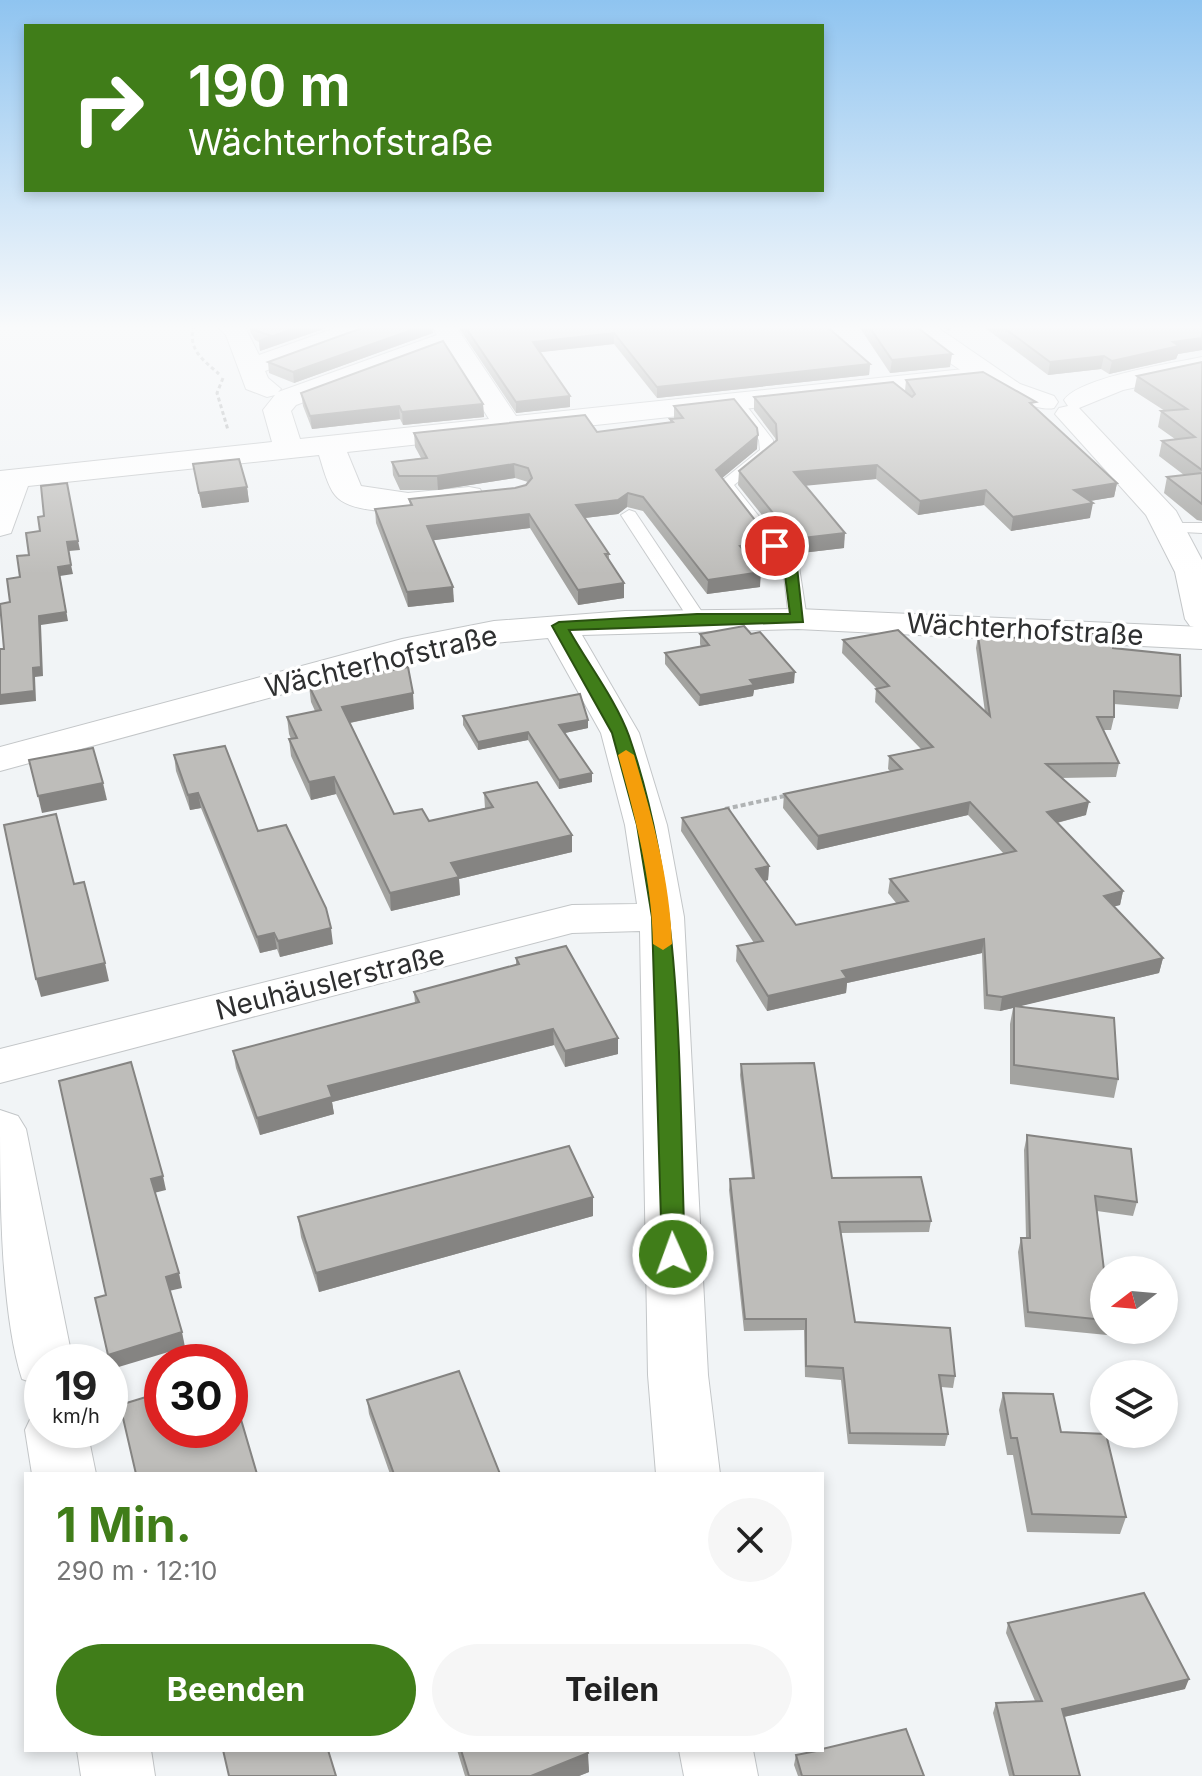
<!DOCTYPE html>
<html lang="de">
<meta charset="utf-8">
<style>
body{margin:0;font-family:Inter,sans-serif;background:#f6f6f6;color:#222;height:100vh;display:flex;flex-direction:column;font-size:30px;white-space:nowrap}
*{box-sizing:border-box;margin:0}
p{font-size:26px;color:#767676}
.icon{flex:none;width:44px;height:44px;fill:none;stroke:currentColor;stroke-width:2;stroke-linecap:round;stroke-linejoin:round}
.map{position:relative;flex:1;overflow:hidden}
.details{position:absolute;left:24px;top:1472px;width:800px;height:280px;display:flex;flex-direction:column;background:#fff;border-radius:0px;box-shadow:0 4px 12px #0003}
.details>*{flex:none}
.hud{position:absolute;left:24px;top:24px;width:800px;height:168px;border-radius:0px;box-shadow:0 4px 12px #0003;background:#407d19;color:#fff;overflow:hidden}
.needle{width:52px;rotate:254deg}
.controls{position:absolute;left:1090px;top:1256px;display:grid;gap:16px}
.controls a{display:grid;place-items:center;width:88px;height:88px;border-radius:50%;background:#fff;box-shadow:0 4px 12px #0003;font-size:40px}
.speed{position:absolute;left:24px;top:1344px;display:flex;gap:16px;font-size:40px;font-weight:700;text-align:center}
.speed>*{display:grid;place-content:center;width:104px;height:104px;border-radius:50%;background:#fff;box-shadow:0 4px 12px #0003;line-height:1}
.speed small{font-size:20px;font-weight:400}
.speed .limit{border:12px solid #d22;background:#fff;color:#111}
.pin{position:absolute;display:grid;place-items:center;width:68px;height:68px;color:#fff;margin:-34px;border:4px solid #fff;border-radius:50%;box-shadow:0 2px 8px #0007}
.me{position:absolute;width:88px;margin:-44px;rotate:358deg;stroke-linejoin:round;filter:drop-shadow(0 0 6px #0008)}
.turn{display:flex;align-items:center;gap:28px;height:168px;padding:0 32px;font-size:36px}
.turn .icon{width:104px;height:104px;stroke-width:2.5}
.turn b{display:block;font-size:56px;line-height:68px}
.round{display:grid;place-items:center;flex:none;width:84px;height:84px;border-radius:42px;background:#f6f6f6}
.headline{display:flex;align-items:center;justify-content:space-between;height:136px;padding:0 32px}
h1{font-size:48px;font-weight:700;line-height:60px;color:#407d19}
.action{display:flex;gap:16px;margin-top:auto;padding:16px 32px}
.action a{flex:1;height:92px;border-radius:48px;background:#407d19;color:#fff;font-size:32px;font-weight:700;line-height:92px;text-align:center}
.action a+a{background:#f6f6f6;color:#222}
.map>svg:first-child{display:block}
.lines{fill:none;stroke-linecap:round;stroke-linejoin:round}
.service-casing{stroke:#c3c6c8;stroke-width:2}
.minor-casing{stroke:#c3c6c8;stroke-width:2}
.tertiary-casing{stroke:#c3c6c8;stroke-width:2}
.path-far1{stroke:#b0b3b4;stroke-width:3;stroke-dasharray:4 3;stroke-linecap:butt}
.path{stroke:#b0b3b4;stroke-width:4;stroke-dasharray:5 3;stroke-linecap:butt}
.service{fill:#fff;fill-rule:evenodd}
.minor{fill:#fff;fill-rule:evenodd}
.tertiary{fill:#fff;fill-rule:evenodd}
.wall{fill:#a3a3a0}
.shaded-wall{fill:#858482}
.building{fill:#bebdba;stroke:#858482;stroke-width:2}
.route{fill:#407d19;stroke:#2a5110;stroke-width:2}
.slow{fill:#f59e0b}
.labels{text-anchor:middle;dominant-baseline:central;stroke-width:7;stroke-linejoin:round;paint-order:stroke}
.street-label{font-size:28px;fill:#2e2f30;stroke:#fff}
</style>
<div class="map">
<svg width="1202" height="1776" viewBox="0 0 1202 1776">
<rect width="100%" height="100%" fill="#f1f4f6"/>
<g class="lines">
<g class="service-casing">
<g id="service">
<polygon points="732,400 742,400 773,440 773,454 734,485 799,567 807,619 804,623 792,623 789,619 783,567 718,484 760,450 759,440 730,403"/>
<polygon points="629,510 635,512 706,618 703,622 697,623 688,618 621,515"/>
<polygon points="1170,523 1202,523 1202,533 1164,531 1164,525"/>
</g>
</g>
<g class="minor-casing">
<g id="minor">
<path d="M 216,325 L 244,325 L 259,355 L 344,325 L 380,325 L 377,330 L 265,371 L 268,378 L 281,389 L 278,392 L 437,335 L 431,325 L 455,325 L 516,416 L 964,369 L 973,371 L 977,377 L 973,383 L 964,385 L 347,452 L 361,486 L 408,493 L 469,487 L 480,489 L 484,496 L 480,503 L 469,505 C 440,509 355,521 335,495 C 327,485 323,467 319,455 L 28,486 L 11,533 L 0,536 L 0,471 L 272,442 L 263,410 L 275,395 L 267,397 L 246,389 L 226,335 ZM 445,349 L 489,419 L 300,439 L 291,411 L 296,405 Z"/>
<polygon points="798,609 1202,627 1202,649 798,629 582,635 639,733 667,825 684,917 708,1375 720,1474 656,1474 648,1375 640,931 572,933 0,1083 0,1049 572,905 637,904 625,825 601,733 548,638 494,643 419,657 0,771 0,747 402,639 494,621 625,611"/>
<path d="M 0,1110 L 18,1116 L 26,1129 L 73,1362 L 42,1362 L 42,1386 L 22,1379 C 0,1311 0,1187 0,1110 Z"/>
<polygon points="42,1408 42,1430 87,1430 96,1474 32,1474 25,1430 34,1411"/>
<polygon points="77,1750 151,1750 155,1776 81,1776"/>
<polygon points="679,1750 753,1750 758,1776 684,1776"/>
</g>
</g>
<g class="tertiary-casing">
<g id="tertiary">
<path d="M 905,325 L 934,325 L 1020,384 L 1054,396 L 1058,402 L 1054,408 C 1024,415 922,350 905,325 Z"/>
<path d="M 1202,357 L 1202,373 L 1123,390 L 1079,408 L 1176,511 L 1202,560 L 1202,629 L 1190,626 L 1185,619 L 1175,572 L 1146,515 L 1055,414 L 1059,408 L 1068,406 L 1064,400 C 1080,377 1173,363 1202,357 Z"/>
</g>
</g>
<g class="path-far1">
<path d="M 194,325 C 187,349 202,359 219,374"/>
<polyline points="223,378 217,393 228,430"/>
</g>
<polyline class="path" points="725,809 789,795"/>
<use href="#service" class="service"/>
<use href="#minor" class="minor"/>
<use href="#tertiary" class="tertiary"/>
</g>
<g class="wall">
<polygon points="250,325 335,325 260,351 259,342 255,340 250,331"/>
<polygon points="457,325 825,325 870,364 869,375 657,398 614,344 540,352 570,407 516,413"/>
<polygon points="858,325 914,325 950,367 890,373"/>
<polygon points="939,325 954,325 949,331"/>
<polygon points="981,325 1202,325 1202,350 1178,354 1176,359 1109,374 1101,369 1048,375"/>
<polygon points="433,333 294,383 269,373 268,362"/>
<polygon points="1202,362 1202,521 1197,520 1164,493 1167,477 1184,475 1159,456 1162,441 1175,439 1158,427 1161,411 1165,411 1134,391 1137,376"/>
<polygon points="906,380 1035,408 1117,483 1114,497 1090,501 1090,518 1011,531 984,505 918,515 876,479 805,485 844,548 793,554 738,485 739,471 776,441 775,438 754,410 754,397 905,391"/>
<polygon points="301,393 483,404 484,417 403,425 400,419 312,429 303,406"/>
<polygon points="674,406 757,449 722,478 772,542 771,557 751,559 760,587 707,594 643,511 627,507 618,514 585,518 609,554 609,561 624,583 624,598 578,605 530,528 433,540 454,602 408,607 376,523 375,509 410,505 409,499 515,488 526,485 528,482 515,478 438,490 400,490 393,475 392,462 421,458 415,447 414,433 597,432 670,422 670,419 674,419"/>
<polygon points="193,464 247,487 249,502 202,508"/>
<polygon points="1054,632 1104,644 1113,648 1181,696 1178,709 1114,704 1114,717 1111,730 1103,730 1119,763 1116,777 1061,778 1086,815 1057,823 1123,891 1120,905 1114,906 1163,958 1159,973 1019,1006 1118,1079 1114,1098 1010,1084 1010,1024 1013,1008 1000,1011 984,1009 982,953 847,983 846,993 767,1011 736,961 737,946 754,943 681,831 682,818 769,866 768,880 764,881 796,925 897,904 888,893 890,879 1004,854 968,815 817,850 783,808 784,794 890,771 888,769 889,756 921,749 875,702 876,689 877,689 842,653 843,640 985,712 976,648 978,636 1053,640"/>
<polygon points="700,634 794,683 754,690 753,696 699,706 665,664 665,653 701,647 700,644"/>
<polygon points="309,686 414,709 350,723 394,814 429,821 485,808 484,793 572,835 572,852 459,879 460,895 391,911 336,794 311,800 291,756 289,739 291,739 289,734 287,717 315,711 311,702"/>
<polygon points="463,716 588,728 565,733 592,773 592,782 559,789 528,740 478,750 463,725"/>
<polygon points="174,755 258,831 333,944 280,957 277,949 260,953 201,808 190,810 176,771"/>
<polygon points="516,958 618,1038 618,1054 565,1067 554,1045 332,1102 334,1114 260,1135 236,1068 233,1051 415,1003 414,992 516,965"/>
<polygon points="741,1064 832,1178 931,1221 929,1232 841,1233 855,1322 955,1376 953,1388 941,1387 948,1434 945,1446 848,1444 841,1380 805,1377 804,1330 744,1331 729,1190 730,1179 752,1178 740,1075"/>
<polygon points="1027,1135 1137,1202 1133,1216 1097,1211 1104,1270 1104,1330 1109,1330 1107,1335 1025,1327 1018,1252 1021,1238 1026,1238 1024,1150"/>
<polygon points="593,1197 593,1216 319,1292 301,1237 298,1217"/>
<polygon points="1003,1393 1061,1432 1126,1517 1120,1534 1027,1532 1013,1455 1007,1455 999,1410"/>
<polygon points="367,1400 500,1474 390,1474 369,1414"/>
<polygon points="1008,1623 1185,1689 1064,1717 1080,1776 1009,1776 993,1713 996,1703 1035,1701 1006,1633"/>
<polygon points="457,1750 587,1750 589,1772 579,1776 465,1776"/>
<polygon points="796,1755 924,1776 798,1776 794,1765"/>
</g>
<g class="shaded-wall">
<polygon points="304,325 335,325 260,351 259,341"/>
<polygon points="426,325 432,325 433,333 294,383 293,372"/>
<polygon points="614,333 614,344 533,353 533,342"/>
<polygon points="1202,338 1202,350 1178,354 1176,359 1109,374 1112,361 1173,342"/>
<polygon points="952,354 950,367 890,373 892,360"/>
<polygon points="1104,356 1101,369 1048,375 1050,362"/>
<polygon points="870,364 869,375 657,398 657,387"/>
<polygon points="570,396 570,407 516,413 516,402"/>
<polygon points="483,404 484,417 403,425 402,412"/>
<polygon points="399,406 400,419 312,429 310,416"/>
<polygon points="758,435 757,449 715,484 716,470"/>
<polygon points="514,464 515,478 438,490 437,476"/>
<polygon points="877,465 876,479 793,487 794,472"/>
<polygon points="1117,483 1114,497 1071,504 1074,490"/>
<polygon points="247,487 249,502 202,508 199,493"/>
<polygon points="986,490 984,505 918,515 920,501"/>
<polygon points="628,493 627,507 618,514 576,519 576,505"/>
<polygon points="1093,503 1090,518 1011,531 1013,517"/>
<polygon points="529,514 530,528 428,541 427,526"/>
<polygon points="845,533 844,548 793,554 794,539"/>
<polygon points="78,541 80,550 69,551 67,542"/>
<polygon points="772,542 771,557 739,561 740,546"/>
<polygon points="71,565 73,574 60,576 68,621 41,625 43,676 35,677 36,701 0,705 0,695 33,668 39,616 58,567"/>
<polygon points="761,572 760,587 707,594 708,580"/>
<polygon points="624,583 624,598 578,605 578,590"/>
<polygon points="453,587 454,602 408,607 407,592"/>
<polygon points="795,672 794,683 754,690 753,696 699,706 700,695 750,680"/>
<polygon points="413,693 414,709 344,724 342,707"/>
<polygon points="588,720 588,728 560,734 559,725"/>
<polygon points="528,732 528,740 478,750 478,742"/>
<polygon points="592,773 592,782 559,789 559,780"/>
<polygon points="334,777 336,794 311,800 309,782"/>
<polygon points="103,783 107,800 42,813 38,796"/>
<polygon points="198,793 201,808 190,810 188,795"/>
<polygon points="970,802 968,815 817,850 818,836"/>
<polygon points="1089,802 1086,815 1044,826 1047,812"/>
<polygon points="572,835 572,852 459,879 460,895 391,911 390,893 451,863"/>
<polygon points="769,866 768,880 755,883 756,869"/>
<polygon points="1123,891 1120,905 1101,910 1104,896"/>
<polygon points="331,928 333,944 280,957 278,941"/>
<polygon points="274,933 277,949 260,953 257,937"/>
<polygon points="984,939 982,953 847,983 846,993 767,1011 768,996 842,971"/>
<polygon points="1163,958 1159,973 1000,1011 1002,997"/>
<polygon points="105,963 109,981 41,997 36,979"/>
<polygon points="553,1029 554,1045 332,1102 334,1114 260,1135 257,1118 328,1086"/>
<polygon points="618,1038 618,1054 565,1067 565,1051"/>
<polygon points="163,1176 166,1190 154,1193 151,1179"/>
<polygon points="593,1197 593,1216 319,1292 316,1273"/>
<polygon points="179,1273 182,1288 169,1291 166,1277"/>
<polygon points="182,1332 185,1347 112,1369 108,1355"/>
<polygon points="1189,1679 1185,1689 1059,1718 1062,1709"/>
<polygon points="588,1753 589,1772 579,1776 531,1776"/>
</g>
<g class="building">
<polygon points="251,325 304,325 259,341 272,336 254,330"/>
<polygon points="370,325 426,325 293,372 268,362"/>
<polygon points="464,325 825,325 870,364 657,387 614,333 533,342 570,396 516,402"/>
<polygon points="868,325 914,325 952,354 892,360"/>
<polygon points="1000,325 1202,325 1202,338 1173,342 1179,346 1112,361 1104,356 1050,362"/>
<polygon points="443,341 483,404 402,412 399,406 310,416 301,393"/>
<polygon points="1202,362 1202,470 1162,441 1195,437 1161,411 1187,409 1137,376"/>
<polygon points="983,372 1036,402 1030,403 1117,483 1074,490 1093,503 1013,517 986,490 920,501 877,465 794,472 845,533 794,539 739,471 777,440 776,424 754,397 893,382 912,397 915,394 906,380"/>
<polygon points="734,399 757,428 758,435 716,470 772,542 740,546 761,572 708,580 643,497 628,493 618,500 576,505 609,554 605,554 624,583 578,590 529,514 427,526 453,587 407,592 375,509 412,505 409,499 515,488 526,485 532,478 528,468 514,464 437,476 399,476 392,462 427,458 414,433 585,415 597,432 673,422 670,419 683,418 674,406"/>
<polygon points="239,459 247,487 199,493 193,464"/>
<polygon points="1202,473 1202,504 1167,477"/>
<polygon points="67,483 78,541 67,542 71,565 58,567 66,612 39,616 41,667 33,668 34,691 0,695 0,649 4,649 0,604 10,602 7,579 20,577 17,556 29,555 26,533 40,531 38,517 44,516 41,486"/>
<polygon points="744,626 751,634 760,632 795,672 750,680 754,685 700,695 665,653 709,645 700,634"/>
<polygon points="898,630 990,716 978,636 1054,640 1054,632 1104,634 1104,644 1113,645 1113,648 1180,655 1181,696 1114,691 1114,717 1097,717 1119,763 1046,764 1089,802 1047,812 1123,891 1104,896 1163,958 1002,997 987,995 984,939 842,971 847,978 768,996 737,946 763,941 682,818 728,808 769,866 756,869 796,925 908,901 890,879 1016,851 970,802 818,836 784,794 902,769 889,756 933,747 876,689 889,686 843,640"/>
<polygon points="408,667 413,693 342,707 394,814 422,809 429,821 493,807 484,793 537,782 572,835 451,863 459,877 390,893 334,777 309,782 289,739 297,738 287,717 321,710 309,686"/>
<polygon points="580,694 588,720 559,725 592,773 559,780 528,732 478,742 463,716"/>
<polygon points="225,746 258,831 286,825 326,908 331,928 278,941 274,933 257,937 198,793 188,795 174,755"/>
<polygon points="93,748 103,783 38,796 29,760"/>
<polygon points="56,814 74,884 84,882 105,963 36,979 4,825"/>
<polygon points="566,946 618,1038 565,1051 553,1029 328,1086 332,1097 257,1118 233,1051 419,1002 414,992 519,964 516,958"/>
<polygon points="1014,1006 1114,1018 1118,1079 1014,1065"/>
<polygon points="131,1062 163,1176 151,1179 179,1273 166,1277 182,1332 108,1355 95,1298 106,1295 59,1081"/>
<polygon points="814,1063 832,1178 921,1177 931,1221 839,1222 855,1322 950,1328 955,1376 939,1375 948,1434 850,1433 843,1368 806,1366 806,1319 745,1319 730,1179 754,1178 741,1064"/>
<polygon points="1027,1135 1131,1149 1137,1202 1095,1196 1104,1270 1104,1320 1028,1312 1021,1238 1030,1238"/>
<polygon points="569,1146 593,1197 316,1273 298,1217"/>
<polygon points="459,1371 500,1474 394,1474 367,1400"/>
<polygon points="230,1382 257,1474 136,1474 120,1405 162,1392 162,1430 230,1430"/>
<polygon points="1003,1393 1053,1394 1061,1432 1106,1434 1126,1517 1032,1514 1017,1438 1011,1438"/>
<polygon points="1144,1593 1189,1679 1062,1709 1080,1776 1014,1776 996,1703 1042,1701 1008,1623"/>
<polygon points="906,1729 924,1776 802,1776 796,1755 822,1750 822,1749"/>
<polygon points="223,1750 328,1750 336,1776 229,1776"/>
<polygon points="461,1750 587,1750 588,1753 531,1776 469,1776"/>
</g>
<linearGradient id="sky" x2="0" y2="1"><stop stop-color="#8fc4f0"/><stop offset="0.57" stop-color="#f9fafb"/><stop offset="1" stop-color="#f9fafb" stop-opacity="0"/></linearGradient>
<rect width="1202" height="574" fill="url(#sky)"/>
<path class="route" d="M 770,543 L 779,543 L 797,567 L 803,622 L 569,630 C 588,664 616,700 629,736 C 686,902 678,1081 685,1254 L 681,1261 L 665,1261 L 662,1254 L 652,917 L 637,825 L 612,733 L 552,626 L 559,622 L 697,614 L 790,614 L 784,567 L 768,546 Z"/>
<path class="slow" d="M 626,750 L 634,755 C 652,816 670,879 672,944 L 663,950 L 653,944 C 652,879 635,816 618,755 Z"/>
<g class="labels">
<g class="street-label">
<text transform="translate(1025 629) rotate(3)">Wächterhofstraße</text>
<text transform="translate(381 661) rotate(-13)">Wächterhofstraße</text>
<text transform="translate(330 982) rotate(-14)">Neuhäuslerstraße</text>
</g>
</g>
</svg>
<div class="controls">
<a><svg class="needle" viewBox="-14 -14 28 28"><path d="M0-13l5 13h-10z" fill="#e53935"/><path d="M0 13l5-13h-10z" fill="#767676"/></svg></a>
<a><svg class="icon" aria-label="layers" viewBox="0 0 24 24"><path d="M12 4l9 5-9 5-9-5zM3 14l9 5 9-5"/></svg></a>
</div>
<div class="speed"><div>19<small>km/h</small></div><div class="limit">30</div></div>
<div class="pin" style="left:775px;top:546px;background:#d93025"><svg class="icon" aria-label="arrive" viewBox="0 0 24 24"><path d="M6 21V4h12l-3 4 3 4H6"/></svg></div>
<svg class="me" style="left:673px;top:1254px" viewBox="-20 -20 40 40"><circle r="17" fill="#407d19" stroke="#fff" stroke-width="3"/><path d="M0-11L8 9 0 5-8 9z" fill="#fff"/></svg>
<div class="hud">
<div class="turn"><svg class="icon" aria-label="right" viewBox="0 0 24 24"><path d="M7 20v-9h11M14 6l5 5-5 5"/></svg><div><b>190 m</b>Wächterhofstraße</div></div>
</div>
<section class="details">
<div class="headline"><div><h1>1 Min.</h1><p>290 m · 12:10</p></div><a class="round"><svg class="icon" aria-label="close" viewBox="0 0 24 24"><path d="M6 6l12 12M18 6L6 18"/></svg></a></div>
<div class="action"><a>Beenden</a><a>Teilen</a></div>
</section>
</div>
